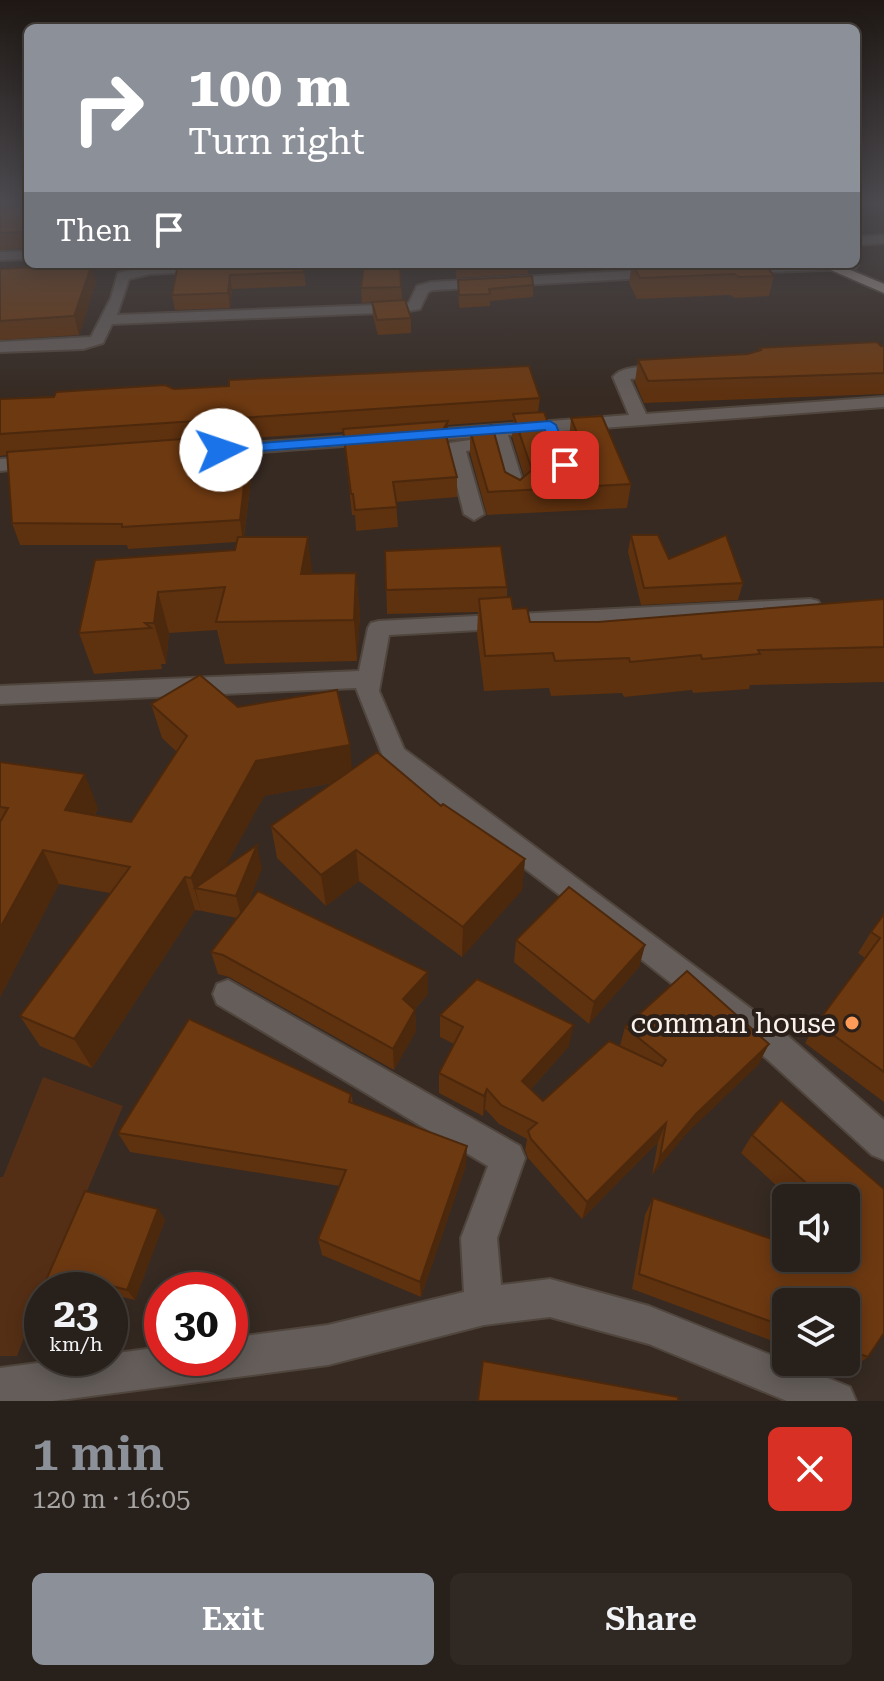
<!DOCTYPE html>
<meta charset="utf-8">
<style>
body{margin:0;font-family:"Roboto Serif",serif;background:#302823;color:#f1f3f6;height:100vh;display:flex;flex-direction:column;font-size:30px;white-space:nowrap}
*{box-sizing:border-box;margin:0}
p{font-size:26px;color:#a5a3a2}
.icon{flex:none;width:44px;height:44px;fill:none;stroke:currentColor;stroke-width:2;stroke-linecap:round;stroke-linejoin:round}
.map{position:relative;height:1401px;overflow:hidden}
.drawer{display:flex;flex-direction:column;background:#28201a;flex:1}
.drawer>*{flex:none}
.top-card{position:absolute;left:24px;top:24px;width:836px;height:244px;border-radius:12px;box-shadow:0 4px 20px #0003,0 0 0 2px #443e39;background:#8c9099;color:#fff;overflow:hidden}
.controls{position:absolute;left:772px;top:1184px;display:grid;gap:16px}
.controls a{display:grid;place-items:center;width:88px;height:88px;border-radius:12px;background:#28201a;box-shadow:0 4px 20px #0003,0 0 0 2px #443e39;font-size:40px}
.speed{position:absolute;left:24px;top:1272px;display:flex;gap:16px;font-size:40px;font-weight:700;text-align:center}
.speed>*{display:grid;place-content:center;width:104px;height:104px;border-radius:50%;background:#28201a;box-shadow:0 4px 20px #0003,0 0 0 2px #443e39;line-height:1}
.speed small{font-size:20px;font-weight:400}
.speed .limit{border:12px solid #d22;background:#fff;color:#111}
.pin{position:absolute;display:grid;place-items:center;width:68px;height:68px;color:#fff;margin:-34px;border-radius:16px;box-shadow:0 4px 12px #0006}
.me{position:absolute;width:88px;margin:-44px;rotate:86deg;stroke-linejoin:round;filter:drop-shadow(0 0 6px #0008)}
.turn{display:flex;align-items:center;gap:28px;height:168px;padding:0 32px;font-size:36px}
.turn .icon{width:104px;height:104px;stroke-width:2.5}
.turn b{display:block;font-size:56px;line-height:68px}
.then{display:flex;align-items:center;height:76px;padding:0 32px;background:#0003;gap:16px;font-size:30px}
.round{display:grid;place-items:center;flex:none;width:84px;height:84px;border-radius:12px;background:#302823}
.summary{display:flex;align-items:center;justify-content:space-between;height:136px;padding:0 32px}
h1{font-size:48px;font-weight:600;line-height:60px;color:#8c9099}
.button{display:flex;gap:16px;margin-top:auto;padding:16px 32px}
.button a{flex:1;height:92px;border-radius:12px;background:#8c9099;color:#fff;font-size:32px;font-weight:600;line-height:92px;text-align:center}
.button a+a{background:#302823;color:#f1f3f6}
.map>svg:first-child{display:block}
.green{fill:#552f15}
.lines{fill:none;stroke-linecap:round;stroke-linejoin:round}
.minor-casing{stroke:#51463e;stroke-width:4}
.major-casing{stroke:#51463e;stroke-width:4}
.minor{fill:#645d5a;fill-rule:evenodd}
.major{fill:#9a8d86;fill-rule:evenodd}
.wall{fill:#5e310f}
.shaded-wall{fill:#4c280c}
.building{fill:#6d3911;stroke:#4c280c;stroke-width:2}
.route{fill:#1a73e8;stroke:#114b97;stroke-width:2}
.poi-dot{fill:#fe9b58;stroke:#2b2019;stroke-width:3}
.labels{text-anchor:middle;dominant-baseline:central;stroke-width:8;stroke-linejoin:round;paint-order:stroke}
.near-poi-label{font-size:28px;fill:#faf2ed;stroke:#2b2019;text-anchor:end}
</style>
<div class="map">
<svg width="884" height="1401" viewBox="0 0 884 1401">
<rect width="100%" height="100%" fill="#362a22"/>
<polygon class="green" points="43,1077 123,1106 45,1290 42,1290 17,1356 0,1356 0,1177 3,1177"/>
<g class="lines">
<g class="minor-casing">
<g id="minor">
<polygon points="884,235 884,243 856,245 856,237"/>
<polygon points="28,251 28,259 0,260 0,252"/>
<polygon points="856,262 858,265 856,268 851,269 738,273 731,269 738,265"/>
<polygon points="210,264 216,268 214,271 150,274 129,279 117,315 403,304 409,303 417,286 431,282 661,269 668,273 661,277 433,290 428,292 420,309 403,312 112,324 103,343 83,349 0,352 0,342 91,337 111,298 118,273 150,266"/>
<path d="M 669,367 L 675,369 L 675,375 L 630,379 L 646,414 L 884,397 L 884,407 L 561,431 L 585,493 L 575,499 L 565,493 L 544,432 L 508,435 L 527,495 L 517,501 L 507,495 L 491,436 L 417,441 L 408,436 L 417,431 L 629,415 L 613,377 C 624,363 652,368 669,367 Z"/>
<polygon points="377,434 386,439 383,443 222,455 213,450 222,445"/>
<polygon points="483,438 489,439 492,443 489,447 466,451 484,514 474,520 464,514 447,447 450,443"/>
<polygon points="42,456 51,462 49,466 0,471 0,459"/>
<polygon points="810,599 818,601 821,606 818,611 389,635 379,691 404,749 789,1037 884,1120 884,1160 872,1155 767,1059 570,903 385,762 356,688 0,704 0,686 359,671 368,628 371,623 379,621"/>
<polygon points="228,980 520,1146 525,1158 497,1238 501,1285 550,1279 649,1306 850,1387 856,1401 787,1401 649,1344 550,1317 484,1325 328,1365 53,1401 0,1401 0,1368 76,1358 110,1358 110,1354 162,1347 162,1358 230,1358 230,1338 328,1325 464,1292 461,1238 488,1166 217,1004 213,994 217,984"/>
</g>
</g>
<g class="major-casing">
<polygon id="major" points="817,264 836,264 884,284 884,293"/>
</g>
<use href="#minor" class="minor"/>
<use href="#major" class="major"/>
</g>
<g class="wall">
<polygon points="0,203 28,203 28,248 0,250"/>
<polygon points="178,264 303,264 306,286 232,289 230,308 175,310 172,295"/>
<polygon points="400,264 402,300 411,318 411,333 378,335 373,316 372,302 362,303 361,288"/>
<polygon points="455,264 529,264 528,274 456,278"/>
<polygon points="618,264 765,264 774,276 769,296 735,298 730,295 637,299 629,283 631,270 622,270"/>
<polygon points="0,269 96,282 79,335 0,340"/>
<polygon points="458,280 533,285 533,297 490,301 490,306 459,308"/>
<polygon points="884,346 884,394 644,403 635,382 638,360 748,354 758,351 759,348"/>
<polygon points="174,389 540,398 538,412 565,470 579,478 582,476 569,441 571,418 631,484 627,508 487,515 470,453 470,430 505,472 520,480 524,476 512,437 513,420 448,425 448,441 457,477 457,497 396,502 398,527 356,531 355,515 352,515 343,432 251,438 254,455 244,537 313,573 356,573 360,614 357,661 225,664 217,630 169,633 166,664 161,664 162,669 94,674 79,633 235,550 237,542 128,549 127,545 20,545 12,523 7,455 0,456 0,399"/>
<polygon points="631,535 669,559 743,583 738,600 641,605 628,552"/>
<polygon points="385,551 507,587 507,597 513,609 530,622 598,622 884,599 884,682 750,685 749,689 693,693 692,690 624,697 622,693 551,696 549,688 484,691 477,634 478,612 387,614"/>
<polygon points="151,704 238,707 352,769 441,806 525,859 522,890 462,957 359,881 326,906 277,858 271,826 333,783 264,796 225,867 262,868 248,904 428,972 428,994 415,1009 416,1031 394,1070 229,977 218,974 211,952 237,918 202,911 202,910 201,911 195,910 92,1068 40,1046 20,1016 110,893 59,884 0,997 0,762 98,808 95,815 131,822 177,752 162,738"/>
<polygon points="884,914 884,1102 805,1043 817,1023 865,958 858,953 871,932"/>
<polygon points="516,940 645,945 639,967 589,1024 514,962"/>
<polygon points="440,1015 569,1046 531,1089 543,1101 620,1046 625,1027 769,1044 758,1065 687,1133 652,1175 658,1142 582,1219 528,1158 525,1150 527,1139 499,1124 485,1109 483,1116 439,1093 439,1073 454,1044 440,1037"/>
<polygon points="351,1094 353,1103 466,1165 421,1297 322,1255 318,1239 340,1186 130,1152 118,1133"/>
<polygon points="752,1135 884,1189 868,1357 851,1369 830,1362 846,1362 846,1302 786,1302 786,1346 632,1289 645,1215 653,1198 786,1258 846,1258 846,1198 790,1198 741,1153"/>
<polygon points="85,1191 158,1209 165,1220 135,1300 110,1294 110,1290 96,1290 84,1287 82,1290 42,1290 42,1318 33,1310"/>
</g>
<g class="shaded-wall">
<polygon points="92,264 96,282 79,335 74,316"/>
<polygon points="230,275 232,289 230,308 228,293"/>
<polygon points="448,421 448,441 444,428"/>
<polygon points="250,434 254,455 243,542 240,520"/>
<polygon points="308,537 313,578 301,574"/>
<polygon points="356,573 360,614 357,661 354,620"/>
<polygon points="158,592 169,633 166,664 154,623"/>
<polygon points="350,745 353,779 264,796 212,891 195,888 201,911 191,878 256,761"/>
<polygon points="85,774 98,808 80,844 65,810"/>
<polygon points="257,845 262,868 242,919 236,896"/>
<polygon points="43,850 59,884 0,997 0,928"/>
<polygon points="356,850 359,881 326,906 321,875"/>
<polygon points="525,859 522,890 462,957 463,927"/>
<polygon points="185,877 195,910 92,1068 74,1039"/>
<polygon points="645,945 639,967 589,1024 594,1002"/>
<polygon points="428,972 428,994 405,1020 403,999"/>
<polygon points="415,1010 416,1031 394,1070 393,1049"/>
<polygon points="574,1025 569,1046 520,1101 522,1081"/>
<polygon points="769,1044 758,1065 687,1133 652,1175 660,1157 696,1114"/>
<polygon points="487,1089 485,1109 483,1116 484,1096"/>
<polygon points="666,1123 658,1142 582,1219 587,1202"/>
<polygon points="467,1146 466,1165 421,1297 420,1282"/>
<polygon points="158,1209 165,1220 135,1300 127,1290"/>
<polygon points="74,1276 84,1287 82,1290 68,1290"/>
</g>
<g class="building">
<polygon points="0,203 28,203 28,237 26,237 23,232 0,233"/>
<polygon points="92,264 74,316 0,321 0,269"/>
<polygon points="178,264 303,264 304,272 230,275 228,293 172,295"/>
<polygon points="364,264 400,264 401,287 361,288"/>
<polygon points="632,264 765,264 774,276 739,277 734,274 640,278"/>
<polygon points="532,276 533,285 489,289 490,294 459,295 458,280"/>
<polygon points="405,300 411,318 377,320 372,302"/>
<polygon points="877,342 881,346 884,346 884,373 648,381 638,360 748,354 761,350 759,348"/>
<polygon points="529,366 540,398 0,434 0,399 54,397 56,392 165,385 174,389 229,386 229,380"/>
<polygon points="544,412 565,470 579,478 591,468 571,418 602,416 631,484 488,492 470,430 492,425 505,472 520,480 532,470 513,414"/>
<polygon points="448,421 444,428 457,477 393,482 397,507 355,510 353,494 351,494 343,429"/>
<polygon points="250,434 240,520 122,527 122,524 12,523 7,452"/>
<polygon points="631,535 658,535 669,559 726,535 743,583 644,588"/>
<polygon points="238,537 308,537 301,574 356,573 354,620 216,622 225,587 158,592 154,623 145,623 151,628 79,633 95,560 235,550"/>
<polygon points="501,546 507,587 386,590 385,551"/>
<polygon points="511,597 513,609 527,608 530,622 598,622 884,599 884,647 758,650 760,654 702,659 701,655 630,662 629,658 555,661 553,653 485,656 479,599"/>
<polygon points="200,675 238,707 337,690 350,745 256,761 191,878 185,877 74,1039 20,1016 130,867 43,850 0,928 0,822 8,808 0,807 0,762 85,774 65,810 131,822 187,736 151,704"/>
<polygon points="377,752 441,806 443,804 525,859 463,927 356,850 321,875 271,826"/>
<polygon points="257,845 236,896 195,888"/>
<polygon points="569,887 645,945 594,1002 516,940"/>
<polygon points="258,891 428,972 403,999 415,1010 393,1049 223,955 211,952"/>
<polygon points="884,914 884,1072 817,1023 880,938 871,932"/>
<polygon points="687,971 769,1044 696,1114 660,1157 666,1123 587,1202 531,1139 528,1131 537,1123 501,1105 487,1089 484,1096 439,1073 463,1027 440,1015 477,979 574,1025 522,1081 543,1101 609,1041 662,1066 666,1060 625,1027"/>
<polygon points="189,1019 351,1094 349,1102 467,1146 420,1282 318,1239 346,1170 118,1133"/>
<polygon points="781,1100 884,1189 884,1333 868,1357 846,1349 846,1302 786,1302 786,1327 639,1274 653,1198 786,1244 786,1258 846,1258 846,1232 852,1224 846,1219 846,1198 823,1198 752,1135"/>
<polygon points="85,1191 158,1209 127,1290 74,1276 68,1290 42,1290 42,1313 33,1310"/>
<polygon points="483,1361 678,1397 678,1401 478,1401"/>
</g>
<linearGradient id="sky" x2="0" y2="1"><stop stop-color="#1e1713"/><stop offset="0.51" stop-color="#4c4a4f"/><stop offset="1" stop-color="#4c4a4f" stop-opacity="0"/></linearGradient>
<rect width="884" height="399" fill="url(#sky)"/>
<polygon class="route" points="550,421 556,425 572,465 570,468 558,465 545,430 221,454 214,450 221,446"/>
<circle class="poi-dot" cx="852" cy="1023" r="8"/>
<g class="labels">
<g class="near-poi-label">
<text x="836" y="1023">comman house</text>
</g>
</g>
</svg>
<div class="controls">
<a><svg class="icon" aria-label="sound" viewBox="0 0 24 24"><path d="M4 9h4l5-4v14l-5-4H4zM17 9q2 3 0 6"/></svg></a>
<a><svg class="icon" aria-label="layers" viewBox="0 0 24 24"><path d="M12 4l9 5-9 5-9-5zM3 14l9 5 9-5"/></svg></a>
</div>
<div class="speed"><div>23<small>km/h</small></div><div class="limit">30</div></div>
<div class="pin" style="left:565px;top:465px;background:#d93025"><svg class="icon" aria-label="arrive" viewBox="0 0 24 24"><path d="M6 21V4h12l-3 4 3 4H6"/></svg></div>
<svg class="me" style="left:221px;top:450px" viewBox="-20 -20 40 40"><circle r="19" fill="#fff"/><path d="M0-13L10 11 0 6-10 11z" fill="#1a73e8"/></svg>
<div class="top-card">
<div class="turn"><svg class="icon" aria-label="right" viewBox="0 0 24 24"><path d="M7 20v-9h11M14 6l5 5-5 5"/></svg><div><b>100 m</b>Turn right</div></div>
<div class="then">Then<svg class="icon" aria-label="arrive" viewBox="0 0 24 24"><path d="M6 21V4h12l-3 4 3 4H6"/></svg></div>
</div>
</div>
<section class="drawer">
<div class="summary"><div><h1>1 min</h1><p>120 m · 16:05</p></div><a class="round" style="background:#d93025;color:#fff"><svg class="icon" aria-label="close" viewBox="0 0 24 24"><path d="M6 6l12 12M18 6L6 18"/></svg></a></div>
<div class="button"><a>Exit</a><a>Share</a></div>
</section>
